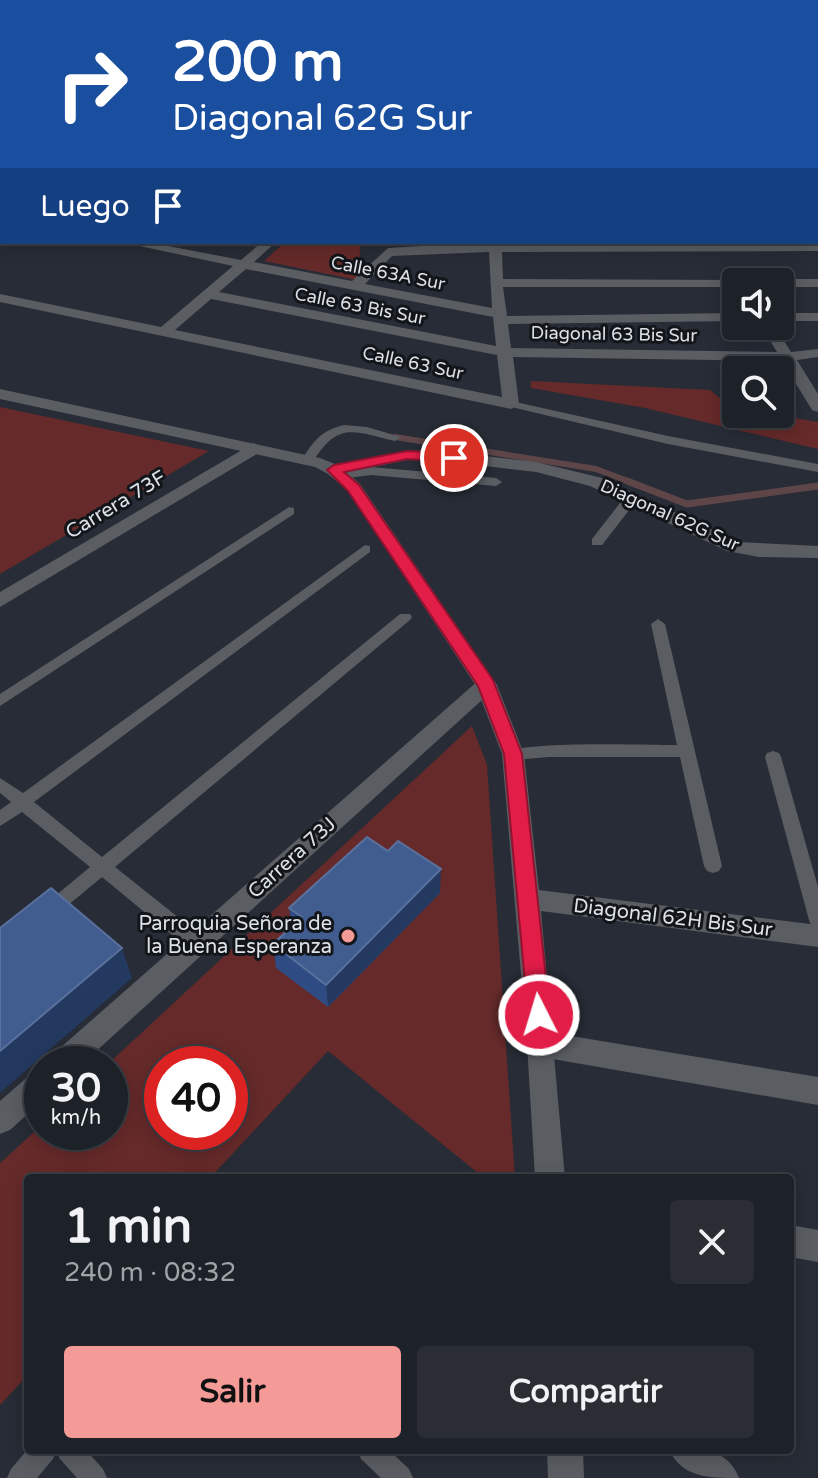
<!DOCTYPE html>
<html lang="es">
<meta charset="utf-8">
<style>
body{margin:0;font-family:"Varela Round",sans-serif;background:#2a2e34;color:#f1f3f6;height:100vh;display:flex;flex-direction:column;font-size:30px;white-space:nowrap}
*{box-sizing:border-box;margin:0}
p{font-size:26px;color:#a0a3a8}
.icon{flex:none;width:44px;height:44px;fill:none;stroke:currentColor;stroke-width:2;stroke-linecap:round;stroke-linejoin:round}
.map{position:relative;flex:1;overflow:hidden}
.details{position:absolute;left:24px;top:1174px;width:770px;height:280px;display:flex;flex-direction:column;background:#1d2128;border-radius:8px;box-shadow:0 4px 20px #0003,0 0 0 2px #3b3e45}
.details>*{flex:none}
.hud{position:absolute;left:0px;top:0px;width:818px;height:244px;box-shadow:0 4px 20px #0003,0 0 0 2px #3b3e45;background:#1a4fa0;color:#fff;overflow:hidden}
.controls{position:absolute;left:722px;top:268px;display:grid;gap:16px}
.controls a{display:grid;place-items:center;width:72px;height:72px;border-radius:8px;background:#1d2128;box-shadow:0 4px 20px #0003,0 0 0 2px #3b3e45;font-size:40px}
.speed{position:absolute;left:24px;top:1046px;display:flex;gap:16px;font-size:40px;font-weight:700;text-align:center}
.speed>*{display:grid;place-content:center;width:104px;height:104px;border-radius:50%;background:#1d2128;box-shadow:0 4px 20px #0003,0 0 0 2px #3b3e45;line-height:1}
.speed small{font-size:20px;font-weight:400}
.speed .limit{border:12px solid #d22;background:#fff;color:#111}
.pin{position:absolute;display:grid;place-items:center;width:68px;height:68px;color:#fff;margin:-34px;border:4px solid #fff;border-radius:50%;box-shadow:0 2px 8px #0007}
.me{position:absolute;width:88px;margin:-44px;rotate:355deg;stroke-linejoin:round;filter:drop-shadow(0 0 6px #0008)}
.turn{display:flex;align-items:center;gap:28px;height:168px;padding:0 40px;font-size:36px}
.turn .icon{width:104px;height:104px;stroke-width:2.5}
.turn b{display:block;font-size:56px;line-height:68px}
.then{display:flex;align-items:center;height:76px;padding:0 40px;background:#0003;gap:16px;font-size:30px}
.round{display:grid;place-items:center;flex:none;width:84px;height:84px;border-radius:8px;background:#2a2e34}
.overview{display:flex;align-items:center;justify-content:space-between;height:136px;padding:0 40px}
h1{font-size:48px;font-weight:800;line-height:60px}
.cta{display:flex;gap:16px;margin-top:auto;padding:16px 40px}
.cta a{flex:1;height:92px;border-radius:8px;background:#f59b97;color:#111;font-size:32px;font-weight:800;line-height:92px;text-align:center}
.cta a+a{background:#2a2e34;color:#f1f3f6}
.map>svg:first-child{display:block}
.green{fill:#662a2a;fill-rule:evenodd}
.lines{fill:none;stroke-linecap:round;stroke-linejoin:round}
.stream-far1{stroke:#5d4548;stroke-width:6}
.stream{stroke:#5d4548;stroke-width:7}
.service{fill:#5a5d62;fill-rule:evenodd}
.minor{fill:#5a5d62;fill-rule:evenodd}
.tertiary{fill:#5a5d62;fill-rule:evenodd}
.wall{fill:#2e4c83}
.shaded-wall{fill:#23395f}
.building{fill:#415c8e;stroke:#59719c;stroke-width:2}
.route{fill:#e11d48;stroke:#92132f;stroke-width:2}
.poi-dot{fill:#f59b97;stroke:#121519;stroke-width:3}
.labels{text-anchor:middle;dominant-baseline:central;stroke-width:6;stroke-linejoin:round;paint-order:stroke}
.far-street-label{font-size:18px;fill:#dde1e8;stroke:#121519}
.street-label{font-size:20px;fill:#dde1e8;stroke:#121519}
.poi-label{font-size:20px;fill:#dde1e8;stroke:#121519;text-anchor:end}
</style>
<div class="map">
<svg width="818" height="1478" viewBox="0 0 818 1478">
<rect width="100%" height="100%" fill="#272c36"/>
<g class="green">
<polygon points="285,242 361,242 357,280 264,261"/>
<polygon points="531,381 710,390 731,407 736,408 736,414 770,414 818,422 818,449 645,408 531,388"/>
<polygon points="0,407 209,451 0,574"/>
<path d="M 472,726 L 487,765 L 515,1178 L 484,1178 L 328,1051 L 210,1178 L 28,1178 L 28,1375 L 0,1405 L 0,1163 L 42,1125 L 42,1132 L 110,1132 L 110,1064 L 108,1064 ZM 162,1064 L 230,1064 L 230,1132 L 162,1132 Z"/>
</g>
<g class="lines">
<polyline class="stream-far1" points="395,437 596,469 633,483"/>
<polyline class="stream" points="627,481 687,504 818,486"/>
<g class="service">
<polygon points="247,0 254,0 256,2 249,2"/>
<rect x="816" y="40" width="2" height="4"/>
<polygon points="511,401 668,436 818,464 818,472 668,444 507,406 507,402"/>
<path d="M 344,425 L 367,427 L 401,437 L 395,441 C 352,431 338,421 312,463 L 304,463 L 302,460 C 313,441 322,430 344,425 Z"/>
<polygon points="371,467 496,478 502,482 496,486 371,475 340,479 334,475 340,471"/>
<polygon points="632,493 638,497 637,500 602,545 592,545 592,539 627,494"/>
<polygon points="289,507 294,508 294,514 0,706 0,694"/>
<polygon points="365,545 370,546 370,552 34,802 102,857 400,614 410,614 412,617 410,620 115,867 203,937 205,943 203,949 196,951 189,949 102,877 55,916 49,919 43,916 40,911 43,906 90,867 22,812 0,826 0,810 11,802 0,793 0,778 23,793"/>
<path d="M 658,619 L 665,624 L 722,866 L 719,871 L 713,873 L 707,871 L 704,866 L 680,757 L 549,757 L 513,760 L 505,754 C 516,740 651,745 677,745 L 651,624 Z"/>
<polygon points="773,751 779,753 781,757 818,887 818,928 811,925 809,920 765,757 767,753"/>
<polygon points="28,1449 86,1450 103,1469 107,1478 77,1478 60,1459 56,1451 53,1459 37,1478 7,1478 11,1469"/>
<polygon points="357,1450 389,1450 409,1469 413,1478 381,1478 361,1459"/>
</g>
<g class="minor">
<polygon points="110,0 132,0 134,2 112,2"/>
<polygon points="286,0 297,0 285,2"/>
<polygon points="369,0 394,0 396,2 371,2"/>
<polygon points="410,0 435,0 437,2 412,2"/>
<rect x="488" y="0" width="8" height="2"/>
<polygon points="569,0 577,0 578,2 570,2"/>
<polygon points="726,0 735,0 736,2 727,2"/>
<rect x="0" y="17" width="2" height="6"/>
<polygon points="816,17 818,18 818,24 816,23"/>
<polygon points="0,55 2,56 2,62 0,61"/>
<rect x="816" y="85" width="2" height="6"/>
<rect x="0" y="99" width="2" height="6"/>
<rect x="816" y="149" width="2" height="6"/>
<rect x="0" y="152" width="2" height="6"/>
<rect x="816" y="173" width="2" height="6"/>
<rect x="816" y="211" width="2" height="8"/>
<rect x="0" y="214" width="2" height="8"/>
<path d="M 121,242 L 147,242 L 241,260 L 262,242 L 276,242 L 254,262 L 352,281 L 388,248 L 489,242 L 818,243 L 818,251 L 502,252 L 503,279 L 741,280 L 736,282 L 736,287 L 503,287 L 507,316 L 736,313 L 736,321 L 508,324 L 511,348 L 777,352 L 761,326 L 775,326 L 791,352 L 818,349 L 818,357 L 797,360 L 818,394 L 818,412 L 812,410 L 782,361 L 513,357 L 519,404 L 511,409 L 0,302 L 0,294 L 161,327 L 233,266 ZM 489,252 L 492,308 L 365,284 L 392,256 ZM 246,269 L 493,317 L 496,346 L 219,292 ZM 211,299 L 497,355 L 502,397 L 175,330 Z"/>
<polygon points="780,279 818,279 818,287 780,287 780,282 774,282"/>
<rect x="780" y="313" width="38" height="8"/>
<polygon points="254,443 262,448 260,452 0,607 0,592"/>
<polygon points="427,449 536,462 602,478 738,542 818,546 818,558 759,557 727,551 590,486 536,472 427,459 407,460 334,475 325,470 334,465"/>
<polygon points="486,678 493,680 497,685 493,690 82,1064 48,1064 52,1055 479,680"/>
<polygon points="541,1031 818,1077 818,1105 541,1057 531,1053 527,1044 531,1035"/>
<polygon points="42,1069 42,1101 10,1130 0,1134 0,1101 32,1073"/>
<polygon points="790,1225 818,1230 818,1262 790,1257"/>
<path d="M 669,1450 C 700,1450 726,1446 739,1478 C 709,1478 683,1478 669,1450 Z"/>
</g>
<g class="tertiary">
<polygon points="650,0 659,0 660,2 651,2"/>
<polygon points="0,389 320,458 340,466 360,484 497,685 524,754 539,890 818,925 818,947 541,911 565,1178 535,1178 527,1044 502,754 476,686 348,491 328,474 315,467 0,399"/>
<polygon points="547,1450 583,1450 584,1478 548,1478"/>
</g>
</g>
<polygon class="wall" points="440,893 328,1007 276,968 273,944 292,927 289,908"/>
<g class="shaded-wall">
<polygon points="441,869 440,893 328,1007 326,985"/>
<polygon points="122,948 132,978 0,1093 0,1051"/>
</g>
<g class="building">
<polygon points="367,837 388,851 398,841 441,869 326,985 273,944 302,917 289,908"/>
<polygon points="51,888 122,948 0,1051 0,928"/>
</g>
<polygon class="route" points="407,451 454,453 461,458 454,462 407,459 344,472 359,485 493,680 522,754 550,1015 547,1022 539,1025 531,1022 528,1015 504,754 478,686 348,491 327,470 334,465"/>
<circle class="poi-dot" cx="348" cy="936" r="8"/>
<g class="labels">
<g class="far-street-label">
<text transform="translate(388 273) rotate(11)">Calle 63A Sur</text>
<text transform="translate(360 306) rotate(11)">Calle 63 Bis Sur</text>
<text transform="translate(614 334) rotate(1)">Diagonal 63 Bis Sur</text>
<text transform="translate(413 363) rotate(12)">Calle 63 Sur</text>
<text transform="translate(670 515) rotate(24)">Diagonal 62G Sur</text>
</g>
<g class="street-label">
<text transform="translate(116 505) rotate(-31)">Carrera 73F</text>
<text transform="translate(292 858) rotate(-42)">Carrera 73J</text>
<text transform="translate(673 918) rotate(7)">Diagonal 62H Bis Sur</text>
</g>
<g class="poi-label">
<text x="332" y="924">Parroquia Señora de<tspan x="332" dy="23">la Buena Esperanza</tspan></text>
</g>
</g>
</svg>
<div class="controls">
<a><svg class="icon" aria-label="sound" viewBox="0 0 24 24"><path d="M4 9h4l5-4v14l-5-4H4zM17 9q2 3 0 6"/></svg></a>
<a><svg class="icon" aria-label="search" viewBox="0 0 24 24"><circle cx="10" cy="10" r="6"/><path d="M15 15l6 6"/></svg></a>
</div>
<div class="speed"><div>30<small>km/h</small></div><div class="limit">40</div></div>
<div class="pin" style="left:454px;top:458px;background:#d93025"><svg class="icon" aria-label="arrive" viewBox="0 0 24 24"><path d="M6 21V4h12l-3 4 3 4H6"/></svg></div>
<svg class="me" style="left:539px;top:1015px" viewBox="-20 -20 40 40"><circle r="17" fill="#e11d48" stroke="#fff" stroke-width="3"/><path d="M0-11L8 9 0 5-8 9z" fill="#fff"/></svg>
<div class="hud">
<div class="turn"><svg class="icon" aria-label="right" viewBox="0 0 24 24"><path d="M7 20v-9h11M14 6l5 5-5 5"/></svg><div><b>200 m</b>Diagonal 62G Sur</div></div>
<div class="then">Luego<svg class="icon" aria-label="arrive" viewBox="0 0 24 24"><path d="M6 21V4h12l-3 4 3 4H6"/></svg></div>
</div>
<section class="details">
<div class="overview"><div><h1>1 min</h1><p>240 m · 08:32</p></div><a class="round"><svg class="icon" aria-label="close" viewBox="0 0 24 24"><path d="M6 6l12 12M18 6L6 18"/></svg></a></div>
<div class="cta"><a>Salir</a><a>Compartir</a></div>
</section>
</div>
